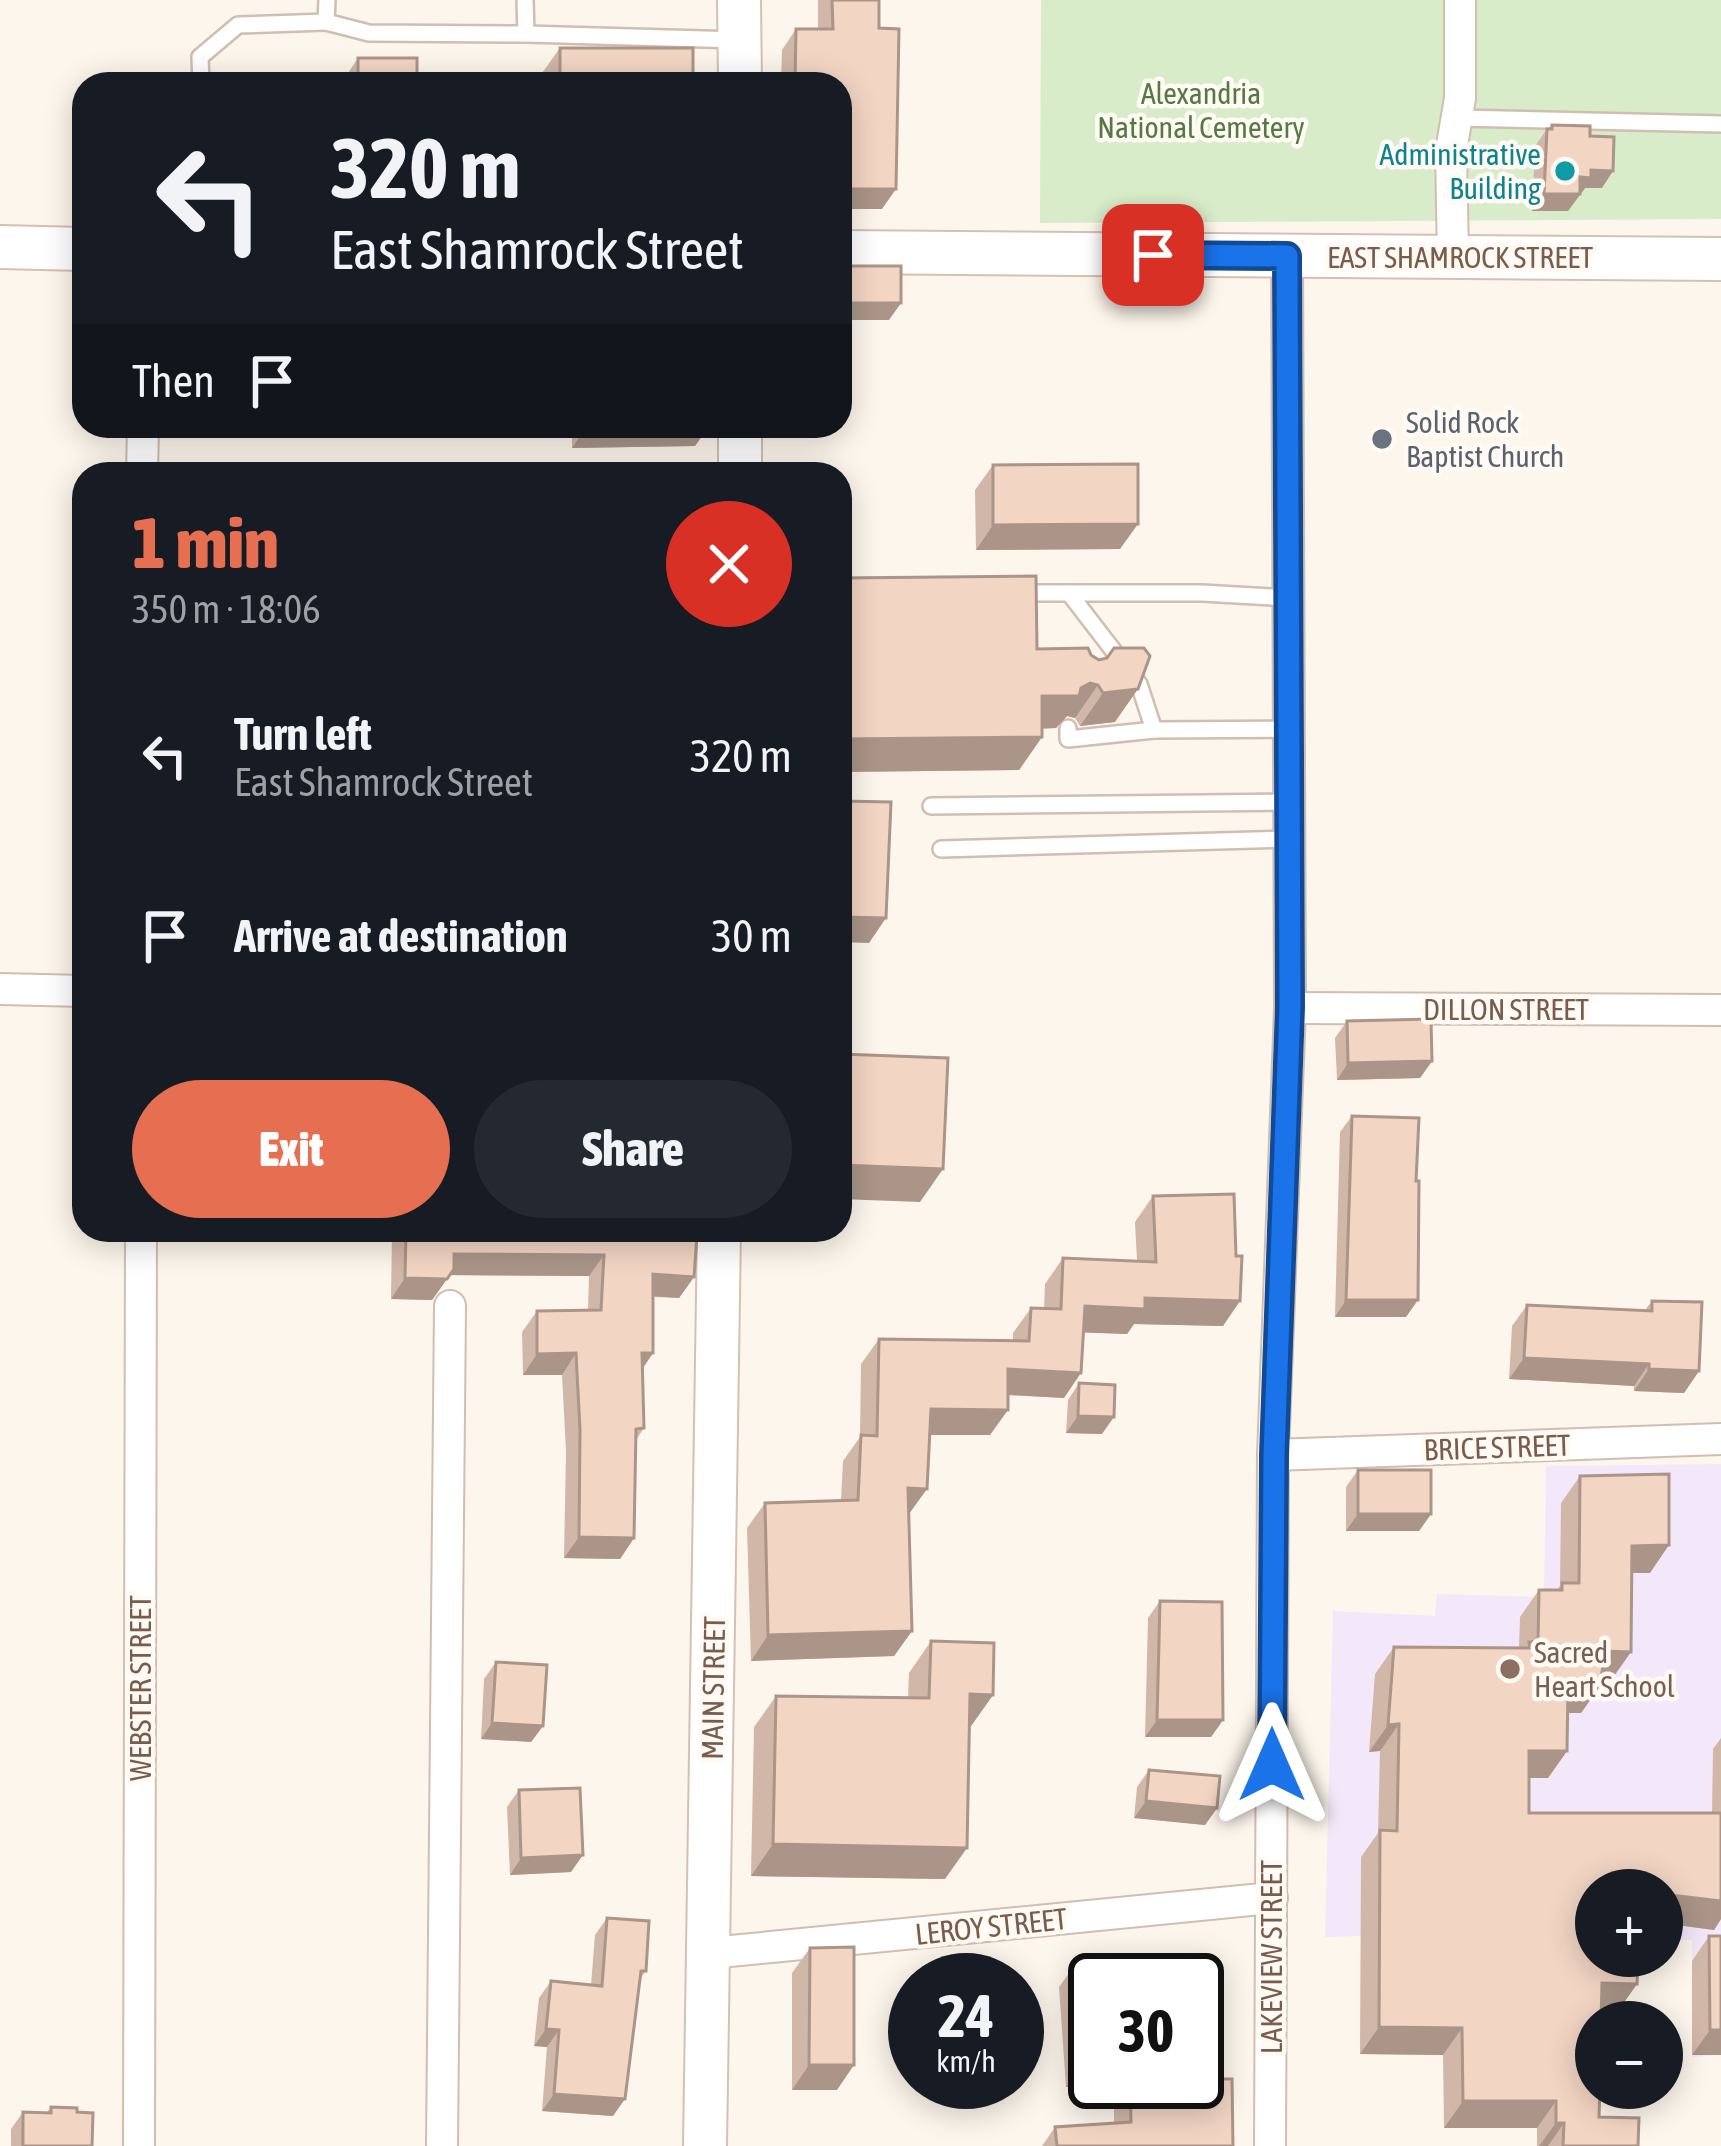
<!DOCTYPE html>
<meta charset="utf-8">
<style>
body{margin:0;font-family:"Asap Condensed",sans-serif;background:#242831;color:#f1f3f6;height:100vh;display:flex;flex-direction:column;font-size:45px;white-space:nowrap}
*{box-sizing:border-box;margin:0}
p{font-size:39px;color:#9ea1a6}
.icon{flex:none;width:66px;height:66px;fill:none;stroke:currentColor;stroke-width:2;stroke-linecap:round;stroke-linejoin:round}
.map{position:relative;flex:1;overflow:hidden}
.details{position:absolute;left:72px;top:462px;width:780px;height:780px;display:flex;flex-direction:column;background:#171b24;border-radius:36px;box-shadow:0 6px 30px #0003}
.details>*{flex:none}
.top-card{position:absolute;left:72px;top:72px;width:780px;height:366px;border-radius:36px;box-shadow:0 6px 30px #0003;background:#171b24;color:#f1f3f6;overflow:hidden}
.controls{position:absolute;left:1575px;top:1869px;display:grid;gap:24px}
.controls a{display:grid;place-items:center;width:108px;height:108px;border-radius:50%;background:#171b24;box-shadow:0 6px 30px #0003;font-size:60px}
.speed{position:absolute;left:888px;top:1953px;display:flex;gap:24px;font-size:60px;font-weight:700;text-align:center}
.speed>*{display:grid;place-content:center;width:156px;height:156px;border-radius:50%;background:#171b24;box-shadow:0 6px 30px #0003;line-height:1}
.speed small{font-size:30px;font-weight:400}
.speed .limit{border:6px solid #111;border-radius:18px;background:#fff;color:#111}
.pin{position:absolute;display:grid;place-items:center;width:102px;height:102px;color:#fff;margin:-51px;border-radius:24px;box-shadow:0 6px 18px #0006}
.me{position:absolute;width:132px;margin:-66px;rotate:0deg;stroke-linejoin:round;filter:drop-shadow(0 0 9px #0008)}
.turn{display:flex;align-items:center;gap:42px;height:252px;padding:0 60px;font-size:54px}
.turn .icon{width:156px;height:156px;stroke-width:2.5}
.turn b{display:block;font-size:84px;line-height:102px}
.then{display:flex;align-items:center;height:114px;padding:0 60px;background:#0003;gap:24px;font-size:45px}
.round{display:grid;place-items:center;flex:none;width:126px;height:126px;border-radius:63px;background:#242831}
.headline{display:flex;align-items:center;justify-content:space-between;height:204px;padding:0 60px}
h1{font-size:72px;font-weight:800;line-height:90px;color:#e76f51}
.cta{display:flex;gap:24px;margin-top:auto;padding:24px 60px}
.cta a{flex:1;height:138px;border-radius:72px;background:#e76f51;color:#fff;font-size:48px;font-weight:800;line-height:138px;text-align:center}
.cta a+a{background:#242831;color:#f1f3f6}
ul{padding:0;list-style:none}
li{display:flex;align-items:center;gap:36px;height:180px;padding:0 60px}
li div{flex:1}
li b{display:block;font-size:45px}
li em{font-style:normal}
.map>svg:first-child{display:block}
.education{fill:#f3e8fa}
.green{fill:#d8ecc9}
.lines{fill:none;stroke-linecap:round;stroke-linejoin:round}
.lane-casing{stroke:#d1beb0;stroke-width:20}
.street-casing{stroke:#d1beb0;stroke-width:34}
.secondary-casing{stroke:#d6c0b0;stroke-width:46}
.lane{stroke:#fff;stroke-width:15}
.street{stroke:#fff;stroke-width:30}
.secondary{stroke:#fff;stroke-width:42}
.wall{fill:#d1b7a8}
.shaded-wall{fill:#aa9588}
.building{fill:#f3d5c3;stroke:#aa9588;stroke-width:3}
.route-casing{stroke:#114b97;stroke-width:30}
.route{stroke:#1a73e8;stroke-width:21}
.culture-dot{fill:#0f9aa8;stroke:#fffaf3;stroke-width:4.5}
.worship-dot{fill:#6b7280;stroke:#fffaf3;stroke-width:4.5}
.education-dot{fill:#8d6e63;stroke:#fffaf3;stroke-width:4.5}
.labels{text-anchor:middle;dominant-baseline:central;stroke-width:9;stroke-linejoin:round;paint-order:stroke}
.park-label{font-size:30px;fill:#537a41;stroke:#fffaf3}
.culture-label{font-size:30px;fill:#0d838f;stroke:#fffaf3;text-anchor:end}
.street-label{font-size:30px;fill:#7a5c4d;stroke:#fffaf3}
.worship-label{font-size:30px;fill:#5b616d;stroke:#fffaf3;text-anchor:start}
.education-label{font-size:30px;fill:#785e54;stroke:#fffaf3;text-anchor:start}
</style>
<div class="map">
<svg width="1721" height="2146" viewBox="0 0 1721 2146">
<rect width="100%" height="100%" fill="#fdf6ec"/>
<polygon class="education" points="1721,1464 1721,2055 1692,2057 1692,1940 1662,1939 1662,1890 1596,1890 1362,1936 1325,1937 1333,1611 1435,1616 1437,1594 1544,1597 1546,1466"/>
<polygon class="green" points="1041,0 1721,0 1721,219 1040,223"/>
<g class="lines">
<g class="lane-casing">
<g id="lane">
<polyline points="326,22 369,33 526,34 525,0"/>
<polyline points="526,34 739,40"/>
<polyline points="201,84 200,57 238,25 326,22 327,0"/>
<polyline points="1457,118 1721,124"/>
<polyline points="1017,593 1202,593 1289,598"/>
<polyline points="1069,593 1139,684 1154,730 1289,729"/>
<polyline points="1068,728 1068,739 1154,730"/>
<polyline points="931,806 1290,802"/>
<polyline points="941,849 1290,839"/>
</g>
</g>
<g class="street-casing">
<g id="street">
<polyline points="1453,257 1451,151 1460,98 1460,0"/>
<polyline points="142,474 143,426"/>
<polyline points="0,989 84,991"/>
<polyline points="1290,1008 1721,1010"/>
<polyline points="1273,1455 1721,1439"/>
<polyline points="710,1953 1272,1898"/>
<polyline points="139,2146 141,1230"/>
<polyline points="442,2146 450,1306"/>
<polyline points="1270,2146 1273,1455 1290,1008 1287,256"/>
</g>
</g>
<g class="secondary-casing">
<g id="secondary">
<polyline points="739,0 740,84"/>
<polyline points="0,247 84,249"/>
<polyline points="840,252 1721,259"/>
<polyline points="740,474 740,426"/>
<polyline points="705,2146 719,1230"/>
</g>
</g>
<use href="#lane" class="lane"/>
<use href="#street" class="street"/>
<use href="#secondary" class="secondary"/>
</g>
<g class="wall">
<polygon points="818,0 879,0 882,209 840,84 781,84 782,50 796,29 818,29"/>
<polygon points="560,48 693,84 537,84 537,80"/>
<polygon points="358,58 417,84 335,84 339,79 344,79"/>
<polygon points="1552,125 1590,136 1602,188 1585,188 1568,211 1532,211 1535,146 1547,129"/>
<polygon points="572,426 709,426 695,446 572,448"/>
<polygon points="993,465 1120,549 976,550 975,490"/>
<polygon points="840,578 1037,649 1088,648 1115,722 1080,726 1075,718 1067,716 1056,728 1042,729 1042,737 1019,770 840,772"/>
<polygon points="1347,1021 1432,1061 1420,1078 1337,1080 1335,1038"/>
<polygon points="1352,1116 1406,1317 1335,1317 1340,1132"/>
<polygon points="1153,1196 1223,1326 1134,1324 1127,1334 1084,1332 1064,1398 1008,1395 990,1435 930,1435 909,1514 912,1631 894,1656 751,1661 747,1528 765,1503 841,1500 843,1461 860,1437 861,1364 879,1339 1013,1340 1013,1333 1031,1308 1044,1309 1045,1284 1063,1258 1137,1261 1135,1222"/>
<polygon points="392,1230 582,1230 694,1277 679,1298 653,1297 653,1353 642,1368 644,1428 636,1440 634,1538 620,1559 564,1558 566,1451 562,1375 523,1375 522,1332 537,1311 588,1310 589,1276 450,1275 432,1300 391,1299"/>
<polygon points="1652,1301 1699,1371 1684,1393 1634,1391 1634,1386 1509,1379 1512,1326 1527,1305 1645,1310"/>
<polygon points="1079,1383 1102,1434 1066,1433 1068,1400"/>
<polygon points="1358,1470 1431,1514 1419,1531 1346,1531 1346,1487"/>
<polygon points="1580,1476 1650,1573 1632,1573 1612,1679 1601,1679 1600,1686 1581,1713 1567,1713 1567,1751 1548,1778 1529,1778 1529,1813 1712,1813 1713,1749 1721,1738 1721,1919 1714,1930 1662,1923 1662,1890 1596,1890 1602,1959 1637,1984 1618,2011 1601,2011 1599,2117 1638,2146 1537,2146 1537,2128 1444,2128 1443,2055 1360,2054 1361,1857 1378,1833 1380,1751 1369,1752 1375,1674 1394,1647 1519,1648 1520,1617 1539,1590 1557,1590 1560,1586 1561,1503"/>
<polygon points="1160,1601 1223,1720 1211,1737 1145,1737 1148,1618"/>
<polygon points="931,1641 993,1695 971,1726 969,1726 945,1879 751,1876 754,1727 776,1696 908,1698 909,1673"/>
<polygon points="496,1662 543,1726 531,1742 481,1739 484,1679"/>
<polygon points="1149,1770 1217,1808 1205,1825 1134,1818 1137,1787"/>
<polygon points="519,1790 571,1872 510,1875 507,1807"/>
<polygon points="607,1918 646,1971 639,1980 613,2116 542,2111 547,2047 534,2046 539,1998 551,1981 591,1985 595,1935"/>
<polygon points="1709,1936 1721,1936 1721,2055 1692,2055 1692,1961"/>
<polygon points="810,1948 837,2090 792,2090 792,1973"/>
<polygon points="1075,1965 1095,2082 1197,2082 1233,2146 1042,2146 1055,2127 1114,2123 1114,2084 1066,2087 1059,1987"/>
<polygon points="51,2107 77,2112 92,2146 11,2146 11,2129 23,2112 47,2112"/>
</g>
<g class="shaded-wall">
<polygon points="1591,170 1613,171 1602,188 1585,188 1568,211 1532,211 1544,194"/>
<polygon points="840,189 896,189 882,209 840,209"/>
<polygon points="840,303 901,303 889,320 840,320"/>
<polygon points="587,426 709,426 695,446 572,448"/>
<polygon points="1138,524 1120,549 976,550 993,525"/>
<polygon points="1090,683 1098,685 1075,718 1067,716 1056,728 1019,729 1042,696 1081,688"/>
<polygon points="1138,689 1115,722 1080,726 1103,693"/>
<polygon points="1042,737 1019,770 840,772 840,739"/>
<polygon points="840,917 886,918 869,943 840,942"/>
<polygon points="1432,1061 1420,1078 1337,1080 1348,1063"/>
<polygon points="840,1165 943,1169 920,1202 840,1199"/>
<polygon points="454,1254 604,1255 589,1276 440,1275"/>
<polygon points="653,1274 694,1277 679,1298 638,1295"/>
<polygon points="405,1278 447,1279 432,1300 391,1299"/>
<polygon points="1145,1298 1240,1301 1223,1326 1134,1324 1127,1334 1068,1332 1085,1306"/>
<polygon points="1346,1300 1418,1300 1406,1317 1335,1317"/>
<polygon points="576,1353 562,1375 523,1375 537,1354"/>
<polygon points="642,1353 653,1353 639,1374"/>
<polygon points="1524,1358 1649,1364 1634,1386 1509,1379"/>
<polygon points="1008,1369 1081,1373 1064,1398 991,1394"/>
<polygon points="1649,1369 1699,1371 1684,1393 1634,1391"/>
<polygon points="931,1409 1008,1410 990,1435 913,1435"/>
<polygon points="1078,1416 1114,1417 1102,1434 1066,1433"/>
<polygon points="908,1488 927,1489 909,1514"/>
<polygon points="1358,1514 1431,1514 1419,1531 1346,1531"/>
<polygon points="579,1537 634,1538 620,1559 564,1558"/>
<polygon points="1669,1545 1650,1573 1613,1573 1632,1546"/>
<polygon points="912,1631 894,1656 751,1661 768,1635"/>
<polygon points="1605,1651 1631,1652 1612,1679 1586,1679"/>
<polygon points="1568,1686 1600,1686 1581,1713 1549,1713"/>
<polygon points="970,1694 993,1695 971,1726 948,1726"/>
<polygon points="1157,1720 1223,1720 1211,1737 1145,1737"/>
<polygon points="492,1723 543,1726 531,1742 481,1739"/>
<polygon points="1399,1724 1380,1751 1369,1752 1388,1725"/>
<polygon points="1529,1751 1567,1751 1548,1778 1510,1778"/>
<polygon points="1146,1801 1217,1808 1205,1825 1134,1818"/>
<polygon points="773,1844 967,1848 945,1879 751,1876"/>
<polygon points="583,1855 571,1872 510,1875 521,1858"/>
<polygon points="1662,1894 1721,1901 1721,1919 1714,1930 1662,1923"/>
<polygon points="1602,1983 1637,1984 1618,2011 1583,2010"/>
<polygon points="1379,2027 1462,2028 1443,2055 1360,2054"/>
<polygon points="546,2029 559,2030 547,2047 534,2046"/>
<polygon points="1710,2030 1721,2030 1721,2055 1692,2055"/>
<polygon points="1083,2064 1095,2064 1095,2082 1115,2082 1114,2084 1066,2087"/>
<polygon points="809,2065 854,2065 837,2090 792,2090"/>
<polygon points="554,2094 625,2099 613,2116 542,2111"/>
<polygon points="1463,2101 1556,2101 1537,2128 1444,2128"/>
<polygon points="1556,2123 1564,2123 1548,2146 1539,2146"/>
</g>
<g class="building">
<polygon points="832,0 879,0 879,28 899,29 896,189 840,189 840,84 795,84 796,29 833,29"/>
<rect x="560" y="48" width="133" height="36"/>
<polygon points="358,58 417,58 417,84 339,84 339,79 358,79"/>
<polygon points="1552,125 1590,126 1590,136 1614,137 1613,171 1591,170 1591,178 1580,177 1580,194 1544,194 1547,129 1552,129"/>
<rect x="840" y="266" width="61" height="37"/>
<polygon points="1138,464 1138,524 993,525 993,465"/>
<polygon points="1036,576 1037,649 1088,648 1091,655 1099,660 1107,658 1114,648 1144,648 1150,656 1138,689 1103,693 1098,685 1090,683 1081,688 1079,696 1042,696 1042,737 840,739 840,578"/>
<polygon points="840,801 891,802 886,918 840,917"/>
<polygon points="1431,1019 1432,1061 1348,1063 1347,1021"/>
<polygon points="840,1054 948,1058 943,1169 840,1165"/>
<polygon points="1352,1116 1419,1118 1416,1181 1419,1181 1418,1300 1346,1300"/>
<polygon points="1234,1194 1236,1256 1242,1256 1240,1301 1145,1298 1145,1309 1085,1306 1081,1373 1008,1369 1008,1410 931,1409 927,1489 908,1488 912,1631 768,1635 765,1503 858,1500 861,1435 877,1436 879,1339 1029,1341 1031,1308 1061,1309 1063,1258 1156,1262 1153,1196"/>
<polygon points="406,1230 582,1230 697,1235 694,1277 653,1274 653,1353 642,1353 644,1428 636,1429 634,1538 579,1537 580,1430 576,1353 537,1354 537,1311 601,1310 604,1255 454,1254 454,1269 447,1279 405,1278"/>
<polygon points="1652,1301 1702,1302 1699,1371 1649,1369 1649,1364 1524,1358 1527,1305 1652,1311"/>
<polygon points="1079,1383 1115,1385 1114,1417 1078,1416"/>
<rect x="1358" y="1470" width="73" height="44"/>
<polygon points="1669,1474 1669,1545 1632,1546 1631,1652 1605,1651 1600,1686 1568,1686 1567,1751 1529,1751 1529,1813 1721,1813 1721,1901 1662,1894 1662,1890 1596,1890 1596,1956 1602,1956 1602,1959 1638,1960 1637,1984 1602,1983 1601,2022 1596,2022 1596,2088 1600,2088 1599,2117 1639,2118 1638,2146 1563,2146 1564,2123 1556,2123 1556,2101 1463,2101 1462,2028 1379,2027 1380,1830 1397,1831 1399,1724 1388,1725 1394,1647 1530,1648 1529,1642 1538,1641 1539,1590 1562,1590 1562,1583 1579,1583 1580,1476"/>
<polygon points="1160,1601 1222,1602 1223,1720 1157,1720"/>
<polygon points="931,1641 994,1643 993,1695 970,1694 967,1848 773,1844 776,1696 929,1698"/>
<polygon points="496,1662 547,1665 543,1726 492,1723"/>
<polygon points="1149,1770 1220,1776 1217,1808 1146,1801"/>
<polygon points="580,1788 583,1855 521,1858 519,1790"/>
<polygon points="607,1918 649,1921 646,1971 641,1971 625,2099 554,2094 559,2030 546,2029 551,1981 602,1986"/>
<polygon points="1709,1936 1721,1936 1721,2030 1710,2030"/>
<polygon points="854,1947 854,2065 809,2065 810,1948"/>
<polygon points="1115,1963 1187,1971 1186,1980 1095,1980 1095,2064 1083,2064 1075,1965"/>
<polygon points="1197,2079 1232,2079 1233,2146 1057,2146 1055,2127 1131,2122 1130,2082 1197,2082"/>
<polygon points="51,2107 77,2108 77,2112 93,2113 92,2146 23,2146 23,2112 51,2113"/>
</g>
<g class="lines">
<g class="route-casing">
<polyline id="route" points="1153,255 1287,256 1290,1007 1274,1455 1272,1765"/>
</g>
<use href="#route" class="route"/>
</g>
<circle class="culture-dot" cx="1565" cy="171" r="12"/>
<circle class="worship-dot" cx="1382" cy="439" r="12"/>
<circle class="education-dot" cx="1510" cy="1669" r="12"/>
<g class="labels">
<g class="park-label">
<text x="1201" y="93">Alexandria<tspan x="1201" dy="34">National Cemetery</tspan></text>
</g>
<g class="culture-label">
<text x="1541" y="154">Administrative<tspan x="1541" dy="34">Building</tspan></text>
</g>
<g class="street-label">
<text x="1460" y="257">EAST SHAMROCK STREET</text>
<text x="1506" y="1009">DILLON STREET</text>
<text transform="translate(1497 1447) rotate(-2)">BRICE STREET</text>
<text transform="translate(140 1688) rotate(-90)">WEBSTER STREET</text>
<text transform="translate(713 1688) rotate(-89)">MAIN STREET</text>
<text transform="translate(991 1926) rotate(-6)">LEROY STREET</text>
<text transform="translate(1271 1957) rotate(-90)">LAKEVIEW STREET</text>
</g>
<g class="worship-label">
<text x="1406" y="422">Solid Rock<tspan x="1406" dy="34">Baptist Church</tspan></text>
</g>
<g class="education-label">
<text x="1534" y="1652">Sacred<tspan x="1534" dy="34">Heart School</tspan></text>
</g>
</g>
</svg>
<div class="controls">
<a>+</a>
<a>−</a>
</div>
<div class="speed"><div>24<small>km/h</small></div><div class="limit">30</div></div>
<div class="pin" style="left:1153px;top:255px;background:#d93025"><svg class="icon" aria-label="arrive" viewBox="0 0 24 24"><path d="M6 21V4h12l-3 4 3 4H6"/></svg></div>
<svg class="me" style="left:1272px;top:1765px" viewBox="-20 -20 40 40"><path d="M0-17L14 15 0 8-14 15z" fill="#1a73e8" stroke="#fff" stroke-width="4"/></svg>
<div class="top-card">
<div class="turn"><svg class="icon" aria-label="left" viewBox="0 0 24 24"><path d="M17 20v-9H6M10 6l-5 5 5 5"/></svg><div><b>320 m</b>East Shamrock Street</div></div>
<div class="then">Then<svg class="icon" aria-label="arrive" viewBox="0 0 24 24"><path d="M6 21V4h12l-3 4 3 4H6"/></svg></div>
</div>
<section class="details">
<div class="headline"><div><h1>1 min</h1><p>350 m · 18:06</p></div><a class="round" style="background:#d93025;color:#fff"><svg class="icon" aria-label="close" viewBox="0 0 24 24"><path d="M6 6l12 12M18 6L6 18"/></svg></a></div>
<ul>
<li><svg class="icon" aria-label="left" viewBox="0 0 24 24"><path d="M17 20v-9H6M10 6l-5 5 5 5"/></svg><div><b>Turn left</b><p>East Shamrock Street</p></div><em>320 m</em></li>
<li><svg class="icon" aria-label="arrive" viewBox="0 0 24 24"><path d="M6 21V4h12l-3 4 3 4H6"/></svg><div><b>Arrive at destination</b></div><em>30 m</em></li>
</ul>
<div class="cta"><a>Exit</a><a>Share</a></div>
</section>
</div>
